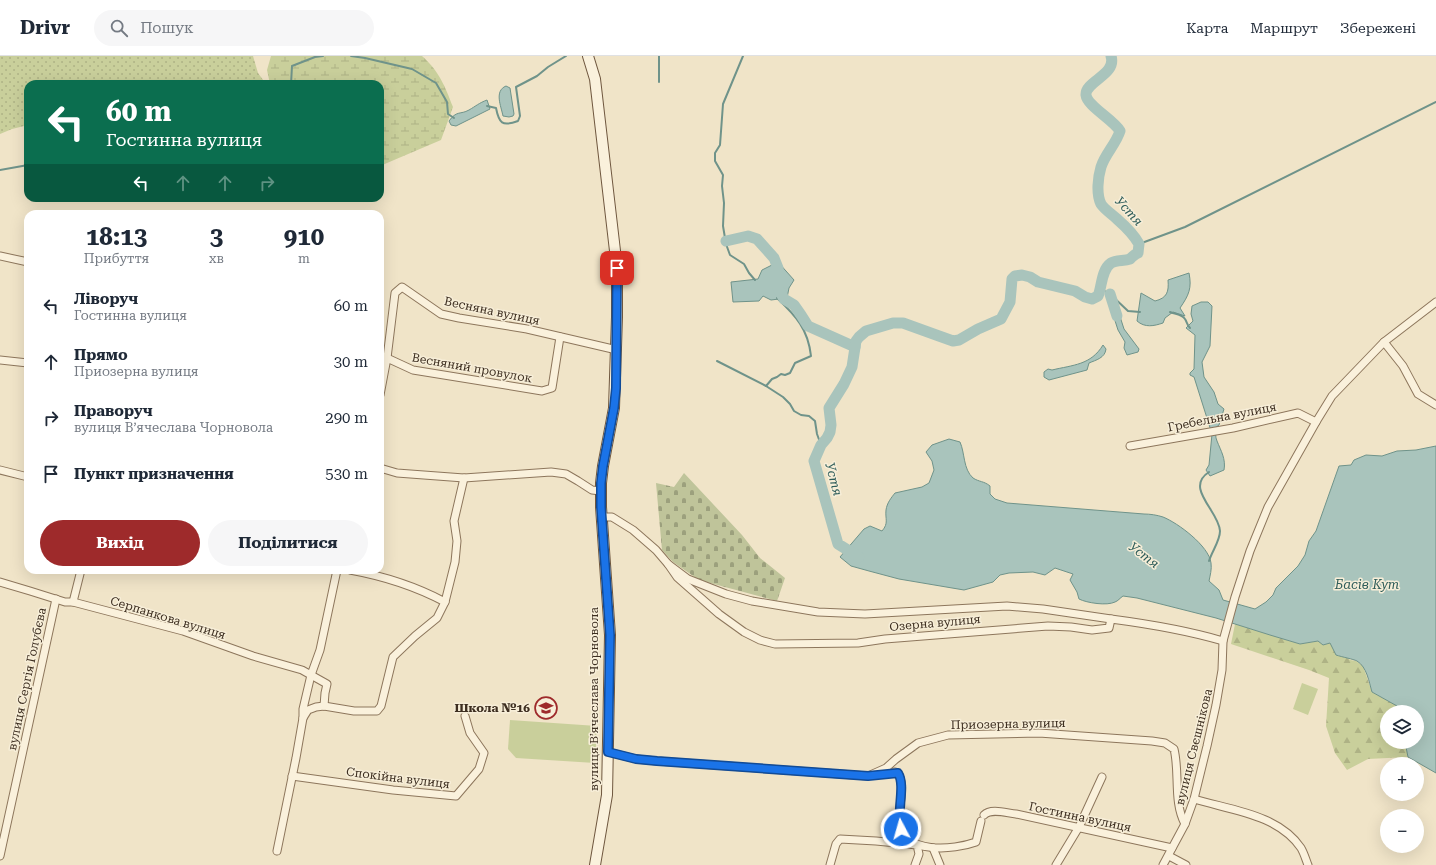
<!DOCTYPE html>
<html lang="uk">
<meta charset="utf-8">
<style>
body{margin:0;font-family:"Roboto Serif",serif;background:#f6f6f7;color:#1f2937;height:100vh;display:flex;flex-direction:column;font-size:15px;white-space:nowrap}
*{box-sizing:border-box;margin:0}
p{font-size:13px;color:#747a83}
.icon{flex:none;width:22px;height:22px;fill:none;stroke:currentColor;stroke-width:2;stroke-linecap:round;stroke-linejoin:round}
.map{position:relative;flex:1;overflow:hidden}
.sheet{position:absolute;left:24px;top:154px;width:360px;height:364px;display:flex;flex-direction:column;background:#fff;border-radius:12px;box-shadow:0 4px 16px #0002}
.sheet>*{flex:none}
.hud{position:absolute;left:24px;top:24px;width:360px;height:122px;border-radius:12px;box-shadow:0 4px 16px #0002;background:#0b6e4f;color:#fff;overflow:hidden}
.buttons{position:absolute;left:1380px;top:649px;display:grid;gap:8px}
.buttons a{display:grid;place-items:center;width:44px;height:44px;border-radius:50%;background:#fff;box-shadow:0 4px 16px #0002;font-size:20px}
.pin{position:absolute;display:grid;place-items:center;width:34px;height:34px;color:#fff;margin:-17px;border-radius:8px;box-shadow:0 2px 6px #0006}
.me{position:absolute;width:44px;margin:-22px;rotate:354deg;stroke-linejoin:round;filter:drop-shadow(0 0 3px #0008)}
.turn{display:flex;align-items:center;gap:14px;height:84px;padding:0 16px;font-size:18px}
.turn .icon{width:52px;height:52px;stroke-width:2.5}
.turn b{display:block;font-size:28px;line-height:34px}
.lanes{display:flex;align-items:center;height:38px;padding:0 16px;background:#0003;justify-content:center;gap:20px;direction:ltr}
.lanes .off{opacity:.35}
.eta{display:flex;justify-content:space-evenly;align-items:center;height:68px;text-align:center}
.eta b{font-size:24px;font-weight:700;line-height:28px}
.button{display:flex;gap:8px;margin-top:auto;padding:8px 16px}
.button a{flex:1;height:46px;border-radius:24px;background:#9e2a2b;color:#fff;font-size:16px;font-weight:700;line-height:46px;text-align:center}
.button a+a{background:#f6f6f7;color:#1f2937}
ul{padding:0;list-style:none}
li{display:flex;align-items:center;gap:12px;height:56px;padding:0 16px}
li div{flex:1}
li b{display:block;font-size:15px}
li em{font-style:normal}
header{display:flex;align-items:center;gap:24px;box-sizing:border-box;height:56px;padding:0 20px;background:#fff;border-bottom:1px solid #e0e1e3}
header strong{font-size:19px}
nav{display:flex;gap:22px;margin-inline-start:auto;font-size:14px}
.search{width:280px;height:36px;background:#f6f6f7;display:flex;align-items:center;gap:10px;box-sizing:border-box;padding:0 14px;border-radius:22px;color:#747a83;font-size:15px}
.map>svg:first-child{display:block}
.grass{fill:#c9cf9b}
.forest{fill:url(#forest-firs)}
.wetland{fill:url(#wetland-marsh)}
.cemetery{fill:url(#cemetery-stones)}
.park{fill:url(#park-dots)}
.water{fill:#a9c4bc;stroke:#6f938a}
.lines{fill:none;stroke-linecap:round;stroke-linejoin:round}
.stream{stroke:#6f938a;stroke-width:2}
.river{stroke:#a9c4bc;stroke-width:11}
.street-casing{stroke:#8d765c;stroke-width:9}
.secondary-casing{stroke:#6f573f;stroke-width:12}
.street{stroke:#faf1dc;stroke-width:7}
.secondary{stroke:#faf1dc;stroke-width:10}
.route-casing{stroke:#114b97;stroke-width:10}
.route{stroke:#1a73e8;stroke-width:7}
.labels{text-anchor:middle;dominant-baseline:central;stroke-width:3;stroke-linejoin:round;paint-order:stroke}
.street-label{font-size:12px;fill:#3d2e20;stroke:#f7eed8}
.poi-label{font-size:12px;font-weight:bold;fill:#3d2e20;stroke:#f7eed8;text-anchor:end}
.water-label{font-size:13px;font-style:italic;fill:#2f5d5a;stroke:#f7eed8}
</style>
<header>
<strong>Drivr</strong>
<div class="search"><svg class="icon" aria-label="search" viewBox="0 0 24 24"><circle cx="10" cy="10" r="6"/><path d="M15 15l6 6"/></svg>Пошук</div>
<nav><a>Карта</a><a>Маршрут</a><a>Збережені</a></nav>
</header>
<div class="map">
<svg width="1436" height="809" viewBox="0 0 1436 809">
<defs>
<pattern id="forest-firs" width="22" height="20" patternUnits="userSpaceOnUse"><rect width="22" height="20" fill="#c9cf9b"/><path d="M5 1l3.5 6h-7zM16 11l3.5 6h-7z" fill="#aeb285"/></pattern>
<pattern id="wetland-marsh" width="20" height="14" patternUnits="userSpaceOnUse"><rect width="20" height="14" fill="#c9cf9b"/><path d="M1 5h8M5 5V1M11 12h8M15 12V8" fill="none" stroke="#aeb285"/></pattern>
<pattern id="cemetery-stones" width="16" height="16" patternUnits="userSpaceOnUse"><rect width="16" height="16" fill="#bfc49a"/><path d="M2 7V4a2 2 0 0 1 4 0v3zM10 15v-3a2 2 0 0 1 4 0v3z" fill="#9ca07d"/></pattern>
<pattern id="park-dots" width="8" height="8" patternUnits="userSpaceOnUse"><rect width="8" height="8" fill="#c9cf9b"/><path d="M2 2h.1M6 6h.1" fill="none" stroke="#aeb285" stroke-width="1.8" stroke-linecap="round"/></pattern>
</defs>
<rect width="100%" height="100%" fill="#f0e4c8"/>
<g class="grass">
<polygon points="1302,627 1318,633 1308,659 1293,653"/>
<polygon points="510,664 597,670 595,707 516,702 508,693"/>
</g>
<polygon class="forest" points="1235,568 1300,588 1319,585 1323,589 1330,587 1350,604 1356,605 1363,610 1372,636 1397,650 1399,656 1387,656 1387,686 1405,686 1408,701 1368,703 1347,714 1335,697 1326,670 1329,622 1309,614 1231,588"/>
<path class="wetland" d="M 271,0 L 422,0 C 439,15 445,30 453,51 L 441,84 L 380,110 L 380,28 L 270,28 L 267,14 Z"/>
<polygon class="cemetery" points="684,417 742,479 760,502 785,522 777,545 699,524 673,506 662,494 656,427 674,431"/>
<polygon class="park" points="0,0 253,0 258,17 266,28 28,28 28,69 12,73 0,78"/>
<g class="water">
<path d="M 506,30 L 510,32 L 514,58 L 513,60 L 509,61 L 503,60 C 501,50 494,35 506,30 Z"/>
<path d="M 487,44 L 490,53 L 456,70 L 451,69 L 449,65 C 457,54 460,59 469,54 C 476,50 479,47 487,44 Z"/>
<polygon points="778,206 794,224 789,232 787,242 771,244 763,240 759,245 733,246 731,226 758,223 762,214"/>
<path d="M 1189,217 C 1192,232 1189,239 1180,252 L 1185,260 L 1173,256 L 1165,262 L 1163,267 C 1154,270 1145,272 1137,265 L 1141,237 L 1155,245 C 1167,242 1169,236 1168,224 Z"/>
<polygon points="1115,245 1124,273 1139,293 1138,296 1127,299 1124,292 1125,286 1118,274 1109,246"/>
<path d="M 1201,246 L 1208,246 L 1212,250 L 1210,290 L 1202,306 L 1204,321 L 1214,336 L 1218,348 L 1224,353 L 1219,369 L 1215,372 C 1216,376 1215,381 1217,385 C 1221,395 1226,403 1224,414 L 1210,420 L 1206,414 L 1209,409 L 1212,378 L 1194,321 L 1190,319 L 1190,317 L 1194,313 L 1195,279 L 1186,272 L 1193,265 L 1191,258 L 1192,250 Z"/>
<path d="M 1103,289 L 1106,293 C 1105,302 1096,304 1089,307 L 1087,314 L 1049,324 L 1044,321 L 1044,316 L 1048,313 L 1052,314 C 1073,309 1091,309 1103,289 Z"/>
<path d="M 949,383 L 960,386 C 965,397 963,413 973,422 C 979,426 984,425 990,430 L 990,438 L 995,443 L 1007,447 L 1144,458 C 1150,458 1157,459 1163,461 C 1178,467 1209,490 1211,507 C 1212,513 1210,520 1209,525 L 1219,534 L 1223,544 L 1255,553 L 1266,546 L 1273,539 L 1276,532 L 1298,510 L 1305,499 L 1309,485 L 1316,475 L 1339,410 L 1351,409 L 1354,404 L 1366,399 L 1382,400 L 1397,395 L 1416,394 L 1436,390 L 1436,717 L 1408,701 L 1405,686 L 1417,686 L 1417,656 L 1399,656 L 1397,650 L 1372,636 C 1369,626 1367,611 1357,605 C 1353,603 1342,601 1336,599 L 1330,587 L 1323,589 L 1318,585 L 1300,588 L 1270,579 L 1216,562 L 1137,542 L 1123,540 C 1120,542 1118,545 1115,546 C 1107,550 1087,547 1079,543 L 1077,536 L 1070,524 L 1073,518 L 1055,512 L 1045,519 L 1033,516 L 1009,517 L 1000,519 L 993,526 L 964,534 L 899,523 L 869,515 L 851,510 L 840,501 L 864,473 L 870,470 L 882,475 C 889,467 885,463 886,454 C 887,447 891,442 895,437 L 922,431 L 929,427 L 934,414 L 932,405 L 926,396 L 932,389 Z"/>
</g>
<g class="lines">
<g class="stream">
<polyline points="351,0 365,2 412,13 436,27 447,46 448,58 454,62"/>
<polyline points="659,0 659,26"/>
<polyline points="743,0 723,48 720,89 715,97 715,105 723,119 722,130 724,147 723,170 726,188 730,199 744,208 749,217 755,224"/>
<polyline points="291,28 292,10 315,1 323,0"/>
<path d="M 487,50 L 496,52 C 499,67 502,71 518,65 L 520,60 L 516,31 L 537,20 L 548,11 L 566,0"/>
<polyline points="0,114 28,109"/>
<polyline points="1139,188 1185,171 1436,46"/>
<polyline points="1101,233 1110,238 1128,255 1140,256"/>
<path d="M 1170,256 C 1175,258 1182,258 1185,263 C 1187,266 1187,269 1190,272"/>
<polyline points="717,305 766,330 783,341 790,348 794,355 801,359 809,360 815,365 817,378 821,389"/>
<path d="M 766,330 L 772,323 L 777,321 L 781,318 L 785,319 L 790,317 L 795,307 L 811,300 C 808,273 796,260 777,242"/>
<path d="M 1209,416 C 1184,432 1219,455 1220,475 C 1220,485 1212,495 1209,505"/>
</g>
<g class="river">
<polyline points="726,185 748,180 757,183 774,202 778,212 778,232 784,243 794,249 801,259 808,270 855,291"/>
<polyline points="1110,238 1117,260"/>
<path d="M 859,501 L 838,488 L 814,405 L 821,389 L 827,382 L 830,376 L 831,369 L 829,352 L 844,328 L 852,311 L 856,285 L 859,281 L 866,275 L 893,267 L 903,267 L 939,280 L 953,285 L 959,284 L 978,273 L 1001,263 L 1010,246 L 1012,223 L 1015,220 L 1022,219 L 1030,221 L 1038,226 L 1075,235 L 1085,241 L 1092,243 L 1098,240 C 1102,231 1101,214 1111,207 C 1116,204 1124,205 1130,203 C 1132,201 1135,198 1138,197 L 1139,188 C 1134,179 1125,170 1117,163 C 1112,158 1105,154 1101,148 C 1096,138 1098,121 1101,111 C 1105,98 1116,88 1120,75 C 1114,64 1087,50 1086,39 C 1085,25 1117,19 1111,0"/>
</g>
<g class="street-casing">
<g id="street">
<polyline points="0,200 28,206"/>
<polyline points="1384,286 1403,310 1418,338 1436,349"/>
<polyline points="380,300 387,302 395,237 402,231 441,258 459,262 527,273 617,294"/>
<polyline points="0,304 28,307"/>
<polyline points="380,339 387,302 413,314 542,335 552,332 560,281"/>
<polyline points="1130,390 1233,372 1298,357 1316,366"/>
<polyline points="380,412 397,417 464,422 551,416 566,418 578,425 592,434 601,435"/>
<polyline points="0,414 28,421"/>
<polyline points="602,461 612,461 633,474 656,494 668,508 688,523 726,538 752,545 818,556 865,558 1007,550 1043,553 1111,563"/>
<path d="M 668,508 L 677,521 L 719,558 L 744,576 L 760,584 L 775,588 L 858,587 L 885,583 L 1048,570 L 1071,571 L 1092,574 L 1109,572 L 1111,563 C 1149,568 1186,574 1223,585"/>
<path d="M 350,514 C 383,520 415,530 445,546"/>
<polyline points="0,526 30,535 65,546 73,546 183,575 253,600 302,614 327,628 325,637 324,650"/>
<polyline points="73,546 81,514"/>
<polyline points="303,662 308,654 316,651 324,650 354,655 377,655 381,650 393,601 415,580 437,562 445,546 455,506 457,485 454,465 464,422"/>
<path d="M 608,696 L 636,703 L 657,705 L 868,720 L 886,712 L 896,703 L 918,687 L 948,679 L 1039,677 L 1152,685 L 1165,687 L 1174,693 C 1180,717 1173,746 1185,768"/>
<path d="M 878,718 L 895,716 L 898,717 C 906,731 898,750 899,766 C 903,799 954,794 976,786 L 981,765"/>
<polyline points="292,720 393,734 456,740 479,713 484,697 470,677 465,660"/>
<path d="M 1194,743 C 1230,754 1278,758 1301,792 C 1304,797 1306,804 1308,809"/>
<path d="M 984,759 C 991,752 1006,757 1016,758 L 1172,792"/>
<polyline points="933,792 940,809"/>
<polyline points="277,795 296,702 303,662 303,653 311,619 320,594 337,514"/>
<polyline points="0,800 56,543"/>
<polyline points="1169,800 1186,809"/>
<polyline points="830,809 836,788 840,783 876,785 917,789 919,798 915,809"/>
<polyline points="1056,809 1079,771 1102,721"/>
<polyline points="1163,809 1185,768 1194,743 1207,690 1216,649 1222,614 1223,585 1235,541 1250,495 1268,451 1316,366 1332,340 1384,286 1436,246"/>
</g>
</g>
<g class="secondary-casing">
<polyline id="secondary" points="588,0 595,23 617,212 617,261 614,352 603,410 601,427 601,451 610,579 607,739 595,809"/>
</g>
<use href="#street" class="street"/>
<use href="#secondary" class="secondary"/>
</g>
<g class="lines">
<g class="route-casing">
<path id="route" d="M 617,212 L 616,332 L 614,352 L 603,410 L 601,427 L 601,451 L 610,579 L 608,696 L 636,703 L 657,705 L 868,720 L 898,717 C 906,730 896,756 901,773"/>
</g>
<use href="#route" class="route"/>
</g>
<defs>
<g id="school-ring" transform="scale(1.15)"><circle r="9.5" fill="#f7eed8" stroke="#9e2a2b" stroke-width="1.5"/><path d="M0-5L7-2L0 1L-7-2ZM-4 1L0 2.5L4 1V4Q0 6-4 4Z" fill="#9e2a2b"/></g>
</defs>
<g fill-rule="evenodd">
<use href="#school-ring" x="546" y="652"/>
</g>
<g class="labels">
<g class="street-label">
<text transform="translate(492 255) rotate(12)">Весняна вулиця</text>
<text transform="translate(472 312) rotate(10)">Весняний провулок</text>
<text transform="translate(1222 361) rotate(-11)">Гребельна вулиця</text>
<text transform="translate(168 562) rotate(17)">Серпанкова вулиця</text>
<text transform="translate(935 567) rotate(-5)">Озерна вулиця</text>
<text transform="translate(27 623) rotate(-78)">вулиця Сергія Голубєва</text>
<text transform="translate(594 643) rotate(-90)">вулиця Вʼячеслава Чорновола</text>
<text transform="translate(1008 668) rotate(-1)">Приозерна вулиця</text>
<text transform="translate(1194 691) rotate(-76)">вулиця Свєшнікова</text>
<text transform="translate(398 722) rotate(7)">Спокійна вулиця</text>
<text transform="translate(1080 761) rotate(12)">Гостинна вулиця</text>
</g>
<g class="poi-label">
<text x="530" y="652">Школа №16</text>
</g>
<g class="water-label">
<text transform="translate(1129 155) rotate(48)">Устя</text>
<text transform="translate(834 423) rotate(75)">Устя</text>
<text transform="translate(1144 499) rotate(37)">Устя</text>
<text x="1367" y="528">Басів Кут</text>
</g>
</g>
</svg>
<div class="buttons">
<a><svg class="icon" aria-label="layers" viewBox="0 0 24 24"><path d="M12 4l9 5-9 5-9-5zM3 14l9 5 9-5"/></svg></a>
<a>+</a>
<a>−</a>
</div>
<div class="pin" style="left:617px;top:212px;background:#d93025"><svg class="icon" aria-label="arrive" viewBox="0 0 24 24"><path d="M6 21V4h12l-3 4 3 4H6"/></svg></div>
<svg class="me" style="left:901px;top:773px" viewBox="-20 -20 40 40"><circle r="17" fill="#1a73e8" stroke="#fff" stroke-width="3"/><path d="M0-11L8 9 0 5-8 9z" fill="#fff"/></svg>
<div class="hud">
<div class="turn"><svg class="icon" aria-label="left" viewBox="0 0 24 24"><path d="M17 20v-9H6M10 6l-5 5 5 5"/></svg><div><b>60 m</b>Гостинна вулиця</div></div>
<div class="lanes"><svg class="icon" aria-label="left" viewBox="0 0 24 24"><path d="M17 20v-9H6M10 6l-5 5 5 5"/></svg><svg class="icon off" aria-label="ahead" viewBox="0 0 24 24"><path d="M12 20V5M6 11l6-6 6 6"/></svg><svg class="icon off" aria-label="ahead" viewBox="0 0 24 24"><path d="M12 20V5M6 11l6-6 6 6"/></svg><svg class="icon off" aria-label="right" viewBox="0 0 24 24"><path d="M7 20v-9h11M14 6l5 5-5 5"/></svg></div>
</div>
<section class="sheet">
<div class="eta">
<div><b>18:13</b><p>Прибуття</p></div>
<div><b>3</b><p>хв</p></div>
<div><b>910</b><p>m</p></div>
</div>
<ul>
<li><svg class="icon" aria-label="left" viewBox="0 0 24 24"><path d="M17 20v-9H6M10 6l-5 5 5 5"/></svg><div><b>Ліворуч</b><p>Гостинна вулиця</p></div><em>60 m</em></li>
<li><svg class="icon" aria-label="ahead" viewBox="0 0 24 24"><path d="M12 20V5M6 11l6-6 6 6"/></svg><div><b>Прямо</b><p>Приозерна вулиця</p></div><em>30 m</em></li>
<li><svg class="icon" aria-label="right" viewBox="0 0 24 24"><path d="M7 20v-9h11M14 6l5 5-5 5"/></svg><div><b>Праворуч</b><p>вулиця Вʼячеслава Чорновола</p></div><em>290 m</em></li>
<li><svg class="icon" aria-label="arrive" viewBox="0 0 24 24"><path d="M6 21V4h12l-3 4 3 4H6"/></svg><div><b>Пункт призначення</b></div><em>530 m</em></li>
</ul>
<div class="button"><a>Вихід</a><a>Поділитися</a></div>
</section>
</div>
